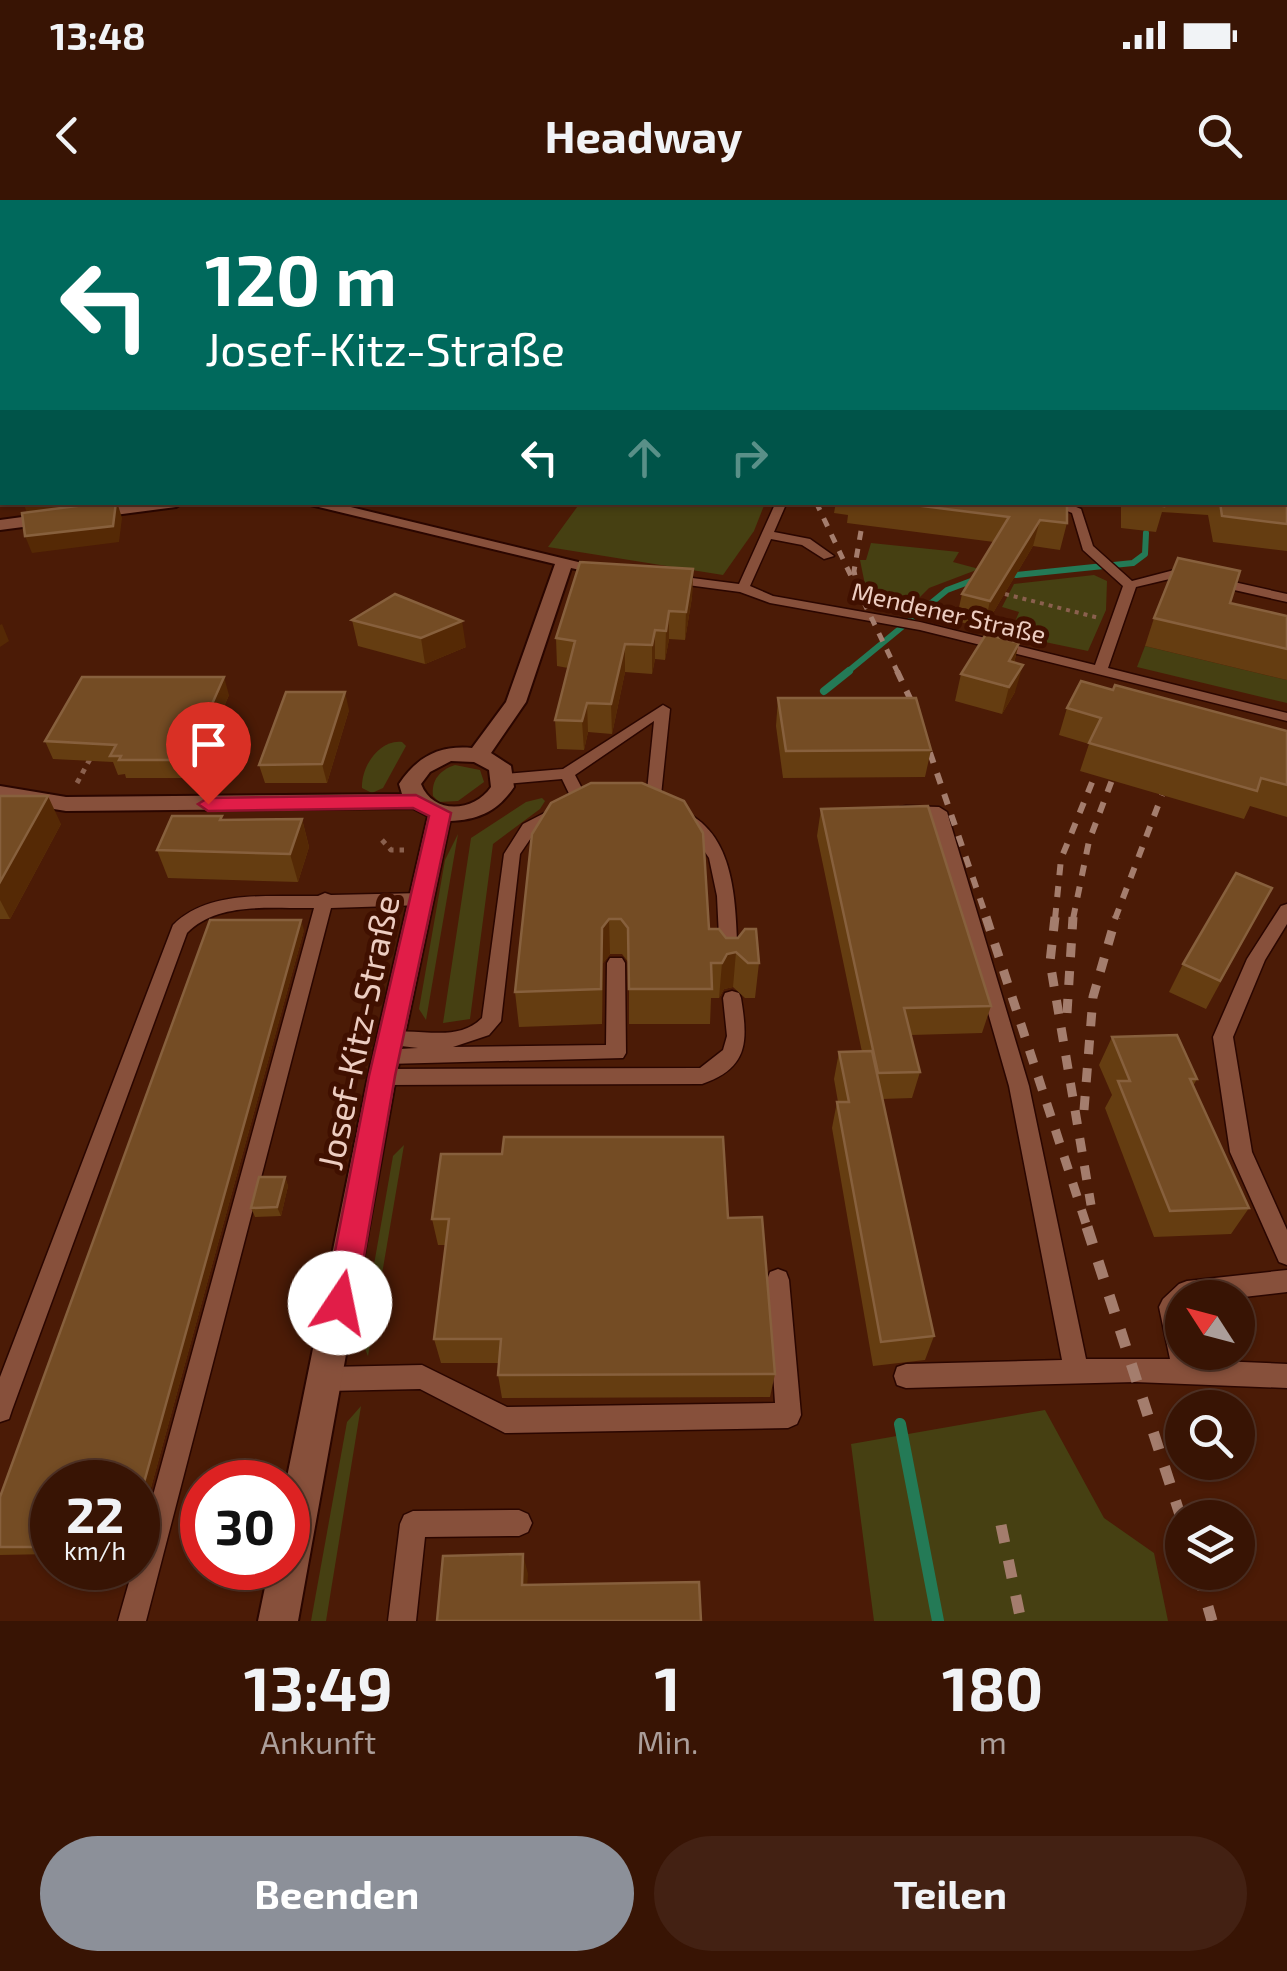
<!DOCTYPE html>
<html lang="de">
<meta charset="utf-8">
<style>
body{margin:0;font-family:"Exo 2",sans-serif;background:#432113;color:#f1f3f6;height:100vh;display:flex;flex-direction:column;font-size:38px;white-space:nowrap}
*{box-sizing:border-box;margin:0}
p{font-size:32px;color:#ab9e9a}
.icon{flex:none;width:55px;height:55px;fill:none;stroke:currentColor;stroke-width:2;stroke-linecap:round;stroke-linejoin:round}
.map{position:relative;height:1421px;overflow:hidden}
.details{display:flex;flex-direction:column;background:#381404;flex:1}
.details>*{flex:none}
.guide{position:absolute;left:0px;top:0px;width:1288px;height:305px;box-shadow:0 2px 8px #0004,0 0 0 2px #523326;background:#00695c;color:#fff;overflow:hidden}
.needle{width:65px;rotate:306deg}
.fabs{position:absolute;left:1165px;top:1080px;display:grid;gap:20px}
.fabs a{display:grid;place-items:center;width:90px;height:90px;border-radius:50%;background:#381404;box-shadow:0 2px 8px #0004,0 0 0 2px #523326;font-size:50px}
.speed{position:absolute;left:30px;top:1260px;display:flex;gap:20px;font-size:50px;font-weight:700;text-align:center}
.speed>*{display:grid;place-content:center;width:130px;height:130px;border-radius:50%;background:#381404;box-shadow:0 2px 8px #0004,0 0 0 2px #523326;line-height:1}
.speed small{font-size:25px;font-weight:400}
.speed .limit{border:15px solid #d22;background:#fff;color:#111}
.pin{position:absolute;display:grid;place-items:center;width:85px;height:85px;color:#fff;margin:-102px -42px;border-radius:50% 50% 50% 0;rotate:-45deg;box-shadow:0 0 10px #0007}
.pin .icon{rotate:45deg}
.me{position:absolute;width:110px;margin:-55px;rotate:11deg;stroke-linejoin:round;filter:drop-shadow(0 0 8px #0008)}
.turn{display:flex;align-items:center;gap:35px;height:210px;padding:0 40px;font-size:45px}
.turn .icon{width:130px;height:130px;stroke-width:2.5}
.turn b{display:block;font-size:70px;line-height:85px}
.lanes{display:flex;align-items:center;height:95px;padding:0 40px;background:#0003;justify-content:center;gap:50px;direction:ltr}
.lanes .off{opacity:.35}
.eta{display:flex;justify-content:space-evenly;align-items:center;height:170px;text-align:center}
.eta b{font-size:60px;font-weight:700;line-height:70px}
.cta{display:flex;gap:20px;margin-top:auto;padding:20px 40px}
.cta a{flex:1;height:115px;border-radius:60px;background:#8c9099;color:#fff;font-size:40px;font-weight:700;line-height:115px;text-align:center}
.cta a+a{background:#432113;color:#f1f3f6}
.status{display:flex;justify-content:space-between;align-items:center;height:70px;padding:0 50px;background:#381404;direction:ltr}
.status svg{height:28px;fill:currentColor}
header{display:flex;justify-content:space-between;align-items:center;height:130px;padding:0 40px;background:#381404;font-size:45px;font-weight:700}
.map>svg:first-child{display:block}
.green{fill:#464012}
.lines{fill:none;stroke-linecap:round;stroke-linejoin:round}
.stream-far2{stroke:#247a56;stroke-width:6}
.stream-far1{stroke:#247a56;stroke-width:8}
.stream{stroke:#247a56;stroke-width:12}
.service-casing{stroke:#2a0600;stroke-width:3}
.minor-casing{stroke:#2a0600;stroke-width:4}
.path-far1{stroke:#8a604e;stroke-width:4;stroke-dasharray:4 5;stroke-linecap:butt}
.path{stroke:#8a604e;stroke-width:5;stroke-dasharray:5 6;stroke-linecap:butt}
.service{fill:#87503b;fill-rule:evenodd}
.minor{fill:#87503b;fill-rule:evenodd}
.rail-far3{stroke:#a47d6d;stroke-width:5;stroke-dasharray:9 9;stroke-linecap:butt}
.rail-far2{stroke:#a47d6d;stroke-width:6;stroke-dasharray:11 11;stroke-linecap:butt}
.rail-far1{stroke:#a47d6d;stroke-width:9;stroke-dasharray:14 14;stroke-linecap:butt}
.rail{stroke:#a47d6d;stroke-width:11;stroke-dasharray:18 18;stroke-linecap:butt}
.wall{fill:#653d11}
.shaded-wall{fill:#552905}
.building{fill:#744c24;stroke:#87603d;stroke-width:2.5}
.route{fill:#e11d48;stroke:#92132f;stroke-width:2.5}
.labels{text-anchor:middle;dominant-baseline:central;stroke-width:10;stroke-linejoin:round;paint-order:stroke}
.far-street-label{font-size:25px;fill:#edcdc1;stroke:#401000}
.near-street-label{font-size:35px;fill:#edcdc1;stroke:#401000}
</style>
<div class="status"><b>13:48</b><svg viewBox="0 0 49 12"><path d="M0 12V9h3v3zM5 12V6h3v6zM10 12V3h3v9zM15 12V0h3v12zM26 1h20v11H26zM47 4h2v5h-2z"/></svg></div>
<header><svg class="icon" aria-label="back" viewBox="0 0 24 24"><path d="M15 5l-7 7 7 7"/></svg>Headway<svg class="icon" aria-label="search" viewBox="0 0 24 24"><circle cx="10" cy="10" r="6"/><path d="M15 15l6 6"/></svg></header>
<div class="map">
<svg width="1287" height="1421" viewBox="0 0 1287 1421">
<rect width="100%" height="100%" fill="#4b1b06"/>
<g class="green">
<polygon points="580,303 765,303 754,331 723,375 548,347"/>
<path d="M 871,343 L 959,352 L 953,362 L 979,369 L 929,388 L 907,410 C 866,403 868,399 860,360 L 866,360 Z"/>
<polygon points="1094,375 1107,381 1106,410 1088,451 988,430 992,424 1012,429 1019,412 1002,407 1014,384"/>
<polygon points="1145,446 1287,480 1287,503 1137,467"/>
<path d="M 402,542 L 406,546 L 383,588 L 372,593 L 362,588 C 361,566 380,539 402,542 Z"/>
<path d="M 455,565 L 480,570 L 484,582 L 458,601 L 439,602 L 433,596 C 431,580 440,570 455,565 Z"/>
<polygon points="542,598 545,601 540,609 493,644 470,819 443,823 471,638 526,602"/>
<polygon points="458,634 426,820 419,809 445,660"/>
<polygon points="404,945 368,1156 361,1139 393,956"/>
<polygon points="361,1206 326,1421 311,1421 347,1222"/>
<polygon points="1045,1210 1104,1318 1154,1353 1168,1421 874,1421 851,1244"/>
</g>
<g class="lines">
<g class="stream-far2">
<polyline points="1016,375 1133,363 1145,354 1146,333"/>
<polyline points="846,473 947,390 979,378"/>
</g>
<polyline class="stream-far1" points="824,491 849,471"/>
<polyline class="stream" points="900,1224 938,1421"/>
<g class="service-casing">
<g id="service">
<rect x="0" y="38" width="2" height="4"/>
<polygon points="776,302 787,302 774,332 810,339 834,356 824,359 802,345 771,339 750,386 773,396 920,422 1095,465 1123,386 1083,350 1072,313 1046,302 1064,302 1081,309 1093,346 1132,381 1178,369 1197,376 1191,380 1178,377 1136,387 1108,468 1287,513 1287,521 920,430 770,403 740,392 665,382 663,379 669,375 739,384"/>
<polygon points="1216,378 1287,394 1287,402 1212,385 1210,382"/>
<polygon points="663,505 670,509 660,605 654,606 646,601 654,521 575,575 589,602 587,606 575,606 562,579 505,584 497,579 505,574 563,569"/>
<path d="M 562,604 L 568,605 L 570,609 L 568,613 L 535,632 L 520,654 L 501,821 L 489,835 L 453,847 L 606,845 L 607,763 L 610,758 L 622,758 L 625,763 L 626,853 L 623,858 L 387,864 L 380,862 L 377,856 L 380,850 L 418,848 L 384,844 L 381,839 L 384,834 C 416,825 455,845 482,818 L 504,654 L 523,624 Z"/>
<polygon points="906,606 939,607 947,612 1029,886 1086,1159 1170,1159 1159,1107 1163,1099 1179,1084 1187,1081 1287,1070 1287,1092 1235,1098 1182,1098 1182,1152 1193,1152 1195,1160 1287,1164 1287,1188 1135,1182 906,1188 897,1185 894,1176 897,1167 906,1164 1062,1160 1009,886 932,617 900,615 898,611 900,607"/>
<path d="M 678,609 C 738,631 735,705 738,758 L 735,763 L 723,763 L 720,758 L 717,696 L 709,658 L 690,630 L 670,614 Z"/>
<path d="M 325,693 L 331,695 L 423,693 L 432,699 L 423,705 L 331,708 L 146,1421 L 118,1421 L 133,1368 L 138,1368 L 138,1350 L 314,708 C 272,709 218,701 187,733 L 12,1210 L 9,1219 L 0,1222 L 0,1177 L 173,725 C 209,689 270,697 318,696 Z"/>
<polygon points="1287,704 1287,724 1265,760 1233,837 1252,952 1287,1030 1287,1065 1279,1062 1230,952 1213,837 1247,759 1281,706"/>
<path d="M 732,791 L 739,793 L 741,798 C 748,841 749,868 702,884 L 382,885 L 375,883 L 372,877 L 375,871 L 382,869 L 700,868 L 723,850 L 727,836 L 723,798 L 725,793 Z"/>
<polygon points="778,1069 786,1072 789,1080 801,1215 797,1224 788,1228 505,1233 420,1189 327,1191 318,1188 315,1179 318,1170 327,1167 422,1165 507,1207 775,1203 767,1080 770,1072"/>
<polygon points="519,1310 528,1314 532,1323 528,1332 519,1336 425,1337 416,1421 388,1421 400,1324 404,1315 413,1311"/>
</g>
</g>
<g class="minor-casing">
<g id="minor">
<polygon points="134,302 184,302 176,307 0,330 0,320"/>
<path d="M 298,302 L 330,302 L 607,369 L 598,374 L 571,368 L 526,502 L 491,553 L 511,566 L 514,587 C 498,611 479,620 450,621 L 396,877 L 298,1421 L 258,1421 L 269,1368 L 288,1368 L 286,1282 L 368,877 L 428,616 L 413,608 L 66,611 L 0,600 L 0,586 L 66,597 L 402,594 L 399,584 C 417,557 439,545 472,548 L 506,502 L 555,364 ZM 451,561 L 474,562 L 489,570 L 491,587 C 474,612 433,615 421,584 L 430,572 Z"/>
</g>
</g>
<polyline class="path-far1" points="1005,394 1099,418"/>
<g class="path">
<polyline points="77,583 90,559"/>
<polyline points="382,640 391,650 404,650"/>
</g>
<use href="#service" class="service"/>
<use href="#minor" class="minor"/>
<g class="rail-far3">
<polyline points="816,302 851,376"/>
<polyline points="861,331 854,371 858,390 898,473"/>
</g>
<g class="rail-far2">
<polyline points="897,471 915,509 987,719"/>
<polyline points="1055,719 1061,659 1095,575"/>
<polyline points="1073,719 1089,641 1112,580"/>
<polyline points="1115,719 1162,595"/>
</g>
<g class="rail-far1">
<polyline points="986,717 1088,1030"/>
<polyline points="1055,717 1050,762 1091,1005"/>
<polyline points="1067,813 1073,717"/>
<polyline points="1084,910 1093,797 1116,717"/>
</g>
<g class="rail">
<polyline points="1087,1027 1182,1321"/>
<polyline points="1001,1325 1021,1421"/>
<polyline points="1198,1372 1212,1421"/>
</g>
</g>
<g class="wall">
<polygon points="219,0 417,0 413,2 214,2"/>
<polygon points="728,0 847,0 846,2 728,2"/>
<polygon points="1287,0 1287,351 1213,342 1208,315 1162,312 1156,332 1121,328 1121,302 1285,302"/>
<polygon points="0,123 2,124 2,288 0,288"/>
<polygon points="836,302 1067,302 1067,323 1060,350 1033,346 984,428 956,421 962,394 994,342 847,323 848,315 834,313"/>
<polygon points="693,369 692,397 685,440 669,439 665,460 655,459 652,474 625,472 612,534 588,532 584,550 557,549 555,520 568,468 557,466 556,438"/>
<polygon points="1230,403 1287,416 1287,480 1145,446 1154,418"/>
<polygon points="352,420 466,447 425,464 358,446"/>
<polygon points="1019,443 1014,463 1015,492 1002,514 955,501 961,474"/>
<polygon points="1113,490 1287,531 1287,617 1250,606 1244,619 1080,571 1089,544 1059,535 1067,508"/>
<polygon points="229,495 195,574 184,574 183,578 126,578 125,574 118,575 113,562 53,559 45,541"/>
<polygon points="778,498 931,550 925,577 783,578 776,526"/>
<polygon points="349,510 327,583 265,583 259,565"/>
<polygon points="642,583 709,729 726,738 759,763 755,798 745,798 733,787 724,789 719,798 711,798 710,824 629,824 629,763 622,754 610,754 603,763 602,824 519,827 515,792"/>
<polygon points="0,596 61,624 10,719 0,719"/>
<polygon points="821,609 991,806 982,833 911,835 920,872 912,898 882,899 934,1136 925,1160 873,1166 832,928 837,902 838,902 834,879 839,852 862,852 817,636"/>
<polygon points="302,619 309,647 298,682 168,678 157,650"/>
<polygon points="1272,688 1206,809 1169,792 1183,764"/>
<polygon points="304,730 138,1335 138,1282 52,1282 52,1354 0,1355 0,1297"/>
<polygon points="1112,837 1197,879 1193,886 1249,1008 1231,1034 1154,1037 1105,908 1112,895 1099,865"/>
<polygon points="285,977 288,986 281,1016 255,1017 251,1008"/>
<polygon points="728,1018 775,1174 770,1197 502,1198 498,1175 499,1163 441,1163 434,1139 446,1045 438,1045 432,1019"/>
</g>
<g class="shaded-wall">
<polygon points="14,0 64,0 57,2 6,2"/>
<polygon points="401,0 417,0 413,2 401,2"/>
<rect x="0" y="4" width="2" height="17"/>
<polygon points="2,72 2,88 0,89 0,73"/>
<polygon points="23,302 102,302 27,313"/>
<polygon points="117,302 122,318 119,342 32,353 25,336"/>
<polygon points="1040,320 1033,346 984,428 990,401"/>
<polygon points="693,369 692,397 685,440 686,412"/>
<polygon points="669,411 669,439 665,460 666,431"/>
<polygon points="462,421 466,447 425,464 421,438"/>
<polygon points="2,424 9,441 0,447 0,425"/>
<polygon points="655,430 655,459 652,474 652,445"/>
<polygon points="1019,443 1012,470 1002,488 1009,461"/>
<polygon points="625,444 625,472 612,534 611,504"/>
<polygon points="1023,465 1015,492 1002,514 1009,487"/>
<polygon points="224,477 229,495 195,574 189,556"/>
<polygon points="345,492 349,510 327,583 322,564"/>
<polygon points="587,503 588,532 584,550 582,521"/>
<polygon points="178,556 184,574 183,578 176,560"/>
<polygon points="48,596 61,624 10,719 0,700 0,682"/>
<polygon points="302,619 309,647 298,682 290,654"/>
<polygon points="609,719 610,754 603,763 602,824 602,728"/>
<polygon points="301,720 304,730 138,1335 138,1304"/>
<polygon points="736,752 733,787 724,789 719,798 722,763 727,754"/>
<polygon points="285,977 288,986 281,1016 277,1007"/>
<polygon points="523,1354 528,1374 526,1404 522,1385"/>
</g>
<g class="building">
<polygon points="219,0 378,0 374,2 214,2"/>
<polygon points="796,0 838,0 837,2 807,2 808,1"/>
<polygon points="912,0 1287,0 1287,324 1222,316 1220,302 1285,302 1285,2 911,2"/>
<polygon points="0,54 2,54 2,72 0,73"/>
<polygon points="0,123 2,124 2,207 0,207"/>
<polygon points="2,219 2,274 0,274 0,220"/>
<polygon points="108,302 116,302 113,326 25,336 22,313"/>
<polygon points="891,302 1067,302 1067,323 1040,320 990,401 962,394 1009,317"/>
<polygon points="1136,302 1164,302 1164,306"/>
<polygon points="1178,358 1240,371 1230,403 1287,416 1287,449 1154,418"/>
<polygon points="580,362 693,369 686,412 669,411 666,431 655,430 652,445 625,444 611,504 587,503 582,521 555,520 575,441 556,438"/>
<polygon points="395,394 462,421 421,438 352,420"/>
<polygon points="986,434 1019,443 1009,461 1023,465 1009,487 961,474"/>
<polygon points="82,477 224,477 189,556 178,556 176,560 119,560 121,556 110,556 116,545 45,541"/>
<polygon points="1081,481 1113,490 1115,485 1287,531 1287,585 1261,578 1257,591 1089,543 1101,518 1067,508"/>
<polygon points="286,492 345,492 322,564 259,565"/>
<polygon points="778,498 916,498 931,550 786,551"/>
<polygon points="591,583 642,583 684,601 703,633 709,729 719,729 726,738 738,738 745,729 756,729 759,763 748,763 736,752 727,754 722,763 711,763 712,789 629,789 628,728 621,719 609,719 602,728 601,789 515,792 532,634 551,603"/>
<polygon points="0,596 48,596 0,682"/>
<polygon points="928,606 991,806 904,808 920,872 878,873 821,609"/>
<polygon points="172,616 222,616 220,620 302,619 290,654 157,650"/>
<polygon points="1236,673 1272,688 1220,781 1183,764"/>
<polygon points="210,720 301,720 138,1304 138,1282 52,1282 52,1347 0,1347 0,1297"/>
<polygon points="1177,835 1197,879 1190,879 1249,1008 1170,1011 1118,881 1130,881 1112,837"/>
<polygon points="872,851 934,1136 881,1142 837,902 849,902 839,852"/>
<polygon points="504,937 723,937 728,1018 762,1017 775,1174 498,1175 501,1139 434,1139 449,1019 432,1019 441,954 502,954"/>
<polygon points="259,977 285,977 277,1007 251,1008"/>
<polygon points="523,1354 522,1385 699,1382 701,1421 437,1421 443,1356"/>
</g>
<polygon class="route" points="416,595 451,613 395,876 356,1103 351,1113 340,1118 330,1113 325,1103 369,876 429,616 413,608 208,611 198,604 208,598"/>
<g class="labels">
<g class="far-street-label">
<text transform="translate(949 412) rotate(13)">Mendener Straße</text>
</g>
<g class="near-street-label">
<text transform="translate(357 832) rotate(-78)">Josef-Kitz-Straße</text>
</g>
</g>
</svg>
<div class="fabs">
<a><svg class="needle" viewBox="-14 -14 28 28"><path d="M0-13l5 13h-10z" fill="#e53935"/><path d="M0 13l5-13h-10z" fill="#ab9e9a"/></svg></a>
<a><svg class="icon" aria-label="search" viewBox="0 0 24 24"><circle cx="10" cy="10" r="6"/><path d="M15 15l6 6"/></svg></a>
<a><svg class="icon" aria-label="layers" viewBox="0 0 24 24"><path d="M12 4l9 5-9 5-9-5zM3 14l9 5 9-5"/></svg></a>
</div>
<div class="speed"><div>22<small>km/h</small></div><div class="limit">30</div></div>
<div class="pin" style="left:208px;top:604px;background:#d93025"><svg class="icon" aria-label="arrive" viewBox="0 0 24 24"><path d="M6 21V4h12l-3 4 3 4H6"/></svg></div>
<svg class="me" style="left:340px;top:1103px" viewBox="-20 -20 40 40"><circle r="19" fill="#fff"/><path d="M0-13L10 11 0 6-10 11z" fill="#e11d48"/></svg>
<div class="guide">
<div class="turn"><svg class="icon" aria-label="left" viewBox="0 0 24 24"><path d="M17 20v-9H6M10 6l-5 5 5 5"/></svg><div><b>120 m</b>Josef-Kitz-Straße</div></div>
<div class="lanes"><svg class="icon" aria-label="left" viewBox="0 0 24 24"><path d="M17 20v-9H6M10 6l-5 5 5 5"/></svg><svg class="icon off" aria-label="ahead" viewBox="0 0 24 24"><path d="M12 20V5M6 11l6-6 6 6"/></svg><svg class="icon off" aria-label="right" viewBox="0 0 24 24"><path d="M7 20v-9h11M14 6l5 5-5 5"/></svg></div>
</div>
</div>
<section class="details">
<div class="eta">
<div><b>13:49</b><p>Ankunft</p></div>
<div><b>1</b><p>Min.</p></div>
<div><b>180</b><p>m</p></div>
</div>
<div class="cta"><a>Beenden</a><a>Teilen</a></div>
</section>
